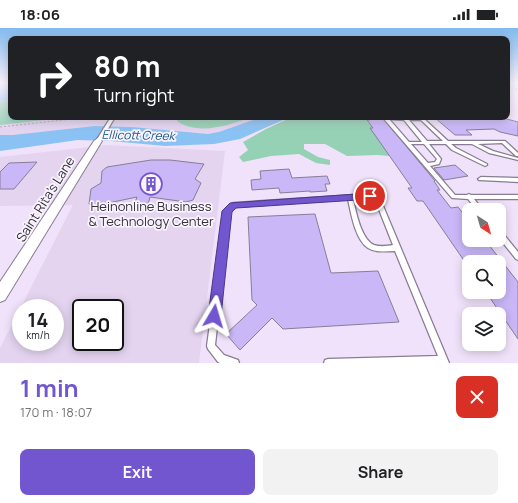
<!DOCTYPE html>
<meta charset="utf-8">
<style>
body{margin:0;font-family:Manrope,sans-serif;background:#f2f2f2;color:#202124;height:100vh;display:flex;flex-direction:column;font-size:15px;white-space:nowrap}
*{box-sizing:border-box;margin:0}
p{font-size:13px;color:#757577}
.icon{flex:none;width:22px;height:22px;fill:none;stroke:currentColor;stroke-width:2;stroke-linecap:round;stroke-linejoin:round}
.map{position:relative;height:335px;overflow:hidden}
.details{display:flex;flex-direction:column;background:#fff;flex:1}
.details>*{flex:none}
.guide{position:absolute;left:8px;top:8px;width:502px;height:84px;border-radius:8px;box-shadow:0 2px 10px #0003;background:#202124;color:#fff;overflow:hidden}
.needle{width:26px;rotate:143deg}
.buttons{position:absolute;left:462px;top:175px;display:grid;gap:8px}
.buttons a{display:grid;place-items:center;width:44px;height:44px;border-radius:8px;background:#fff;box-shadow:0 2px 10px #0003;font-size:20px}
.speed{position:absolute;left:12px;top:271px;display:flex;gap:8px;font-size:20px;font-weight:700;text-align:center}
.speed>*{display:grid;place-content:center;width:52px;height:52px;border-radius:50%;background:#fff;box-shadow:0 2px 10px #0003;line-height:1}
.speed small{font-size:10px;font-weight:400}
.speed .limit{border:2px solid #111;border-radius:6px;background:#fff;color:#111}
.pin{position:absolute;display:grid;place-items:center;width:34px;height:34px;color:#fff;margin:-17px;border:2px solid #fff;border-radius:50%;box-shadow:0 1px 4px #0007}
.me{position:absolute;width:44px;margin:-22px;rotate:7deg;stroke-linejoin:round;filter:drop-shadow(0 0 3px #0008)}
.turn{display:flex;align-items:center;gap:14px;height:84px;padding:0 20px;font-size:18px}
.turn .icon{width:52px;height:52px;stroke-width:2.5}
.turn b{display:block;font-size:28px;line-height:34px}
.round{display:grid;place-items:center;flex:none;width:42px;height:42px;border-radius:8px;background:#f2f2f2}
.summary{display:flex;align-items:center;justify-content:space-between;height:68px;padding:0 20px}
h1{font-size:24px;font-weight:700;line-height:30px;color:#7256d0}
.cta{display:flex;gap:8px;margin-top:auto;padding:8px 20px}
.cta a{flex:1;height:46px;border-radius:8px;background:#7256d0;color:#fff;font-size:16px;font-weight:700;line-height:46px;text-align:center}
.cta a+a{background:#f2f2f2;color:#202124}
.status{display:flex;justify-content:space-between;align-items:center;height:28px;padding:0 20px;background:#fff;direction:ltr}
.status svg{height:11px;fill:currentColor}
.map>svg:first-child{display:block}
.built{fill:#e4d4f0;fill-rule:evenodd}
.green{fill:#95d1b4}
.water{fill:#8ac2f4}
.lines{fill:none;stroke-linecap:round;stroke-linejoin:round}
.stream{stroke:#8ac2f4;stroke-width:2}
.building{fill:#cab7f8;stroke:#857f96}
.service-casing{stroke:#897d91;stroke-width:2.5}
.minor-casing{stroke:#897d91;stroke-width:2}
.path{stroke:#b1a6b9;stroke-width:1;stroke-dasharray:2 2;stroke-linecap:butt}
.service{fill:#fff;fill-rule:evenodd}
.minor{fill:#fff;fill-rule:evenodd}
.path-bridge{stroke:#b1a6b9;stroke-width:1;stroke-dasharray:2 2;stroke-linecap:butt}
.route{fill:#7256d0;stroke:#4a3887}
.labels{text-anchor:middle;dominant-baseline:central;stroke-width:3.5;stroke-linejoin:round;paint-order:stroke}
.far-water-label{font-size:12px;font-style:italic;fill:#1b5886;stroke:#f9f3fd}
.street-label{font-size:13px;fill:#352f38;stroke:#f9f3fd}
.poi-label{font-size:13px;fill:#352f38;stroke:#f9f3fd}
</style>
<div class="status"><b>18:06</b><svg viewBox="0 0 49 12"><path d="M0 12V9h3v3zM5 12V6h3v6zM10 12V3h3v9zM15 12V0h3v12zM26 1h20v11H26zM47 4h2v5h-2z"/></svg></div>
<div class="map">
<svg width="518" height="335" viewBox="0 0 518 335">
<rect width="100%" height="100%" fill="#f0e2fa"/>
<g class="built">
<polygon points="0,55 11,55 11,89 272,89 218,110 0,113"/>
<path d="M 107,117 L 225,123 L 199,335 L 0,335 L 0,320 L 73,177 L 0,178 L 0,129 ZM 21,280 L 55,280 L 55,314 L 21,314 ZM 81,280 L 115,280 L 115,314 L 81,314 Z"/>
</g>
<g class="green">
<polygon points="11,72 11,89 71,89 0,97 0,73"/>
<path d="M 178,89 L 251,89 C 230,97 198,108 177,93 Z"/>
<polygon points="292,89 372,89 400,129 378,127 347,128 325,116 304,116 304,121 318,129 330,132 330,137 316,135 299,126 271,128 243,134 239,129 248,122 243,114 266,101"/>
</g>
<g class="water">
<polygon points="0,55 11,55 11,72 0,73"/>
<polygon points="262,89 290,89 240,111 214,116 165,118 111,113 78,112 0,123 0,107 13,107 95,98 132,99 208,106 219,104"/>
</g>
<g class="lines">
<polyline class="stream" points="11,92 14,89"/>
</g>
<g class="building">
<polygon points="368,89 382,89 435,153 434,153 440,162 437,162 451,180 458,179 469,193 469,212 485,212 518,254 518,311 486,264 499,264 499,234 465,234 423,173 417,173 408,160 412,160 370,100 373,100 367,92 370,92"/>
<polygon points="434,89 503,90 518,94 518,108 500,104 494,101 466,102 472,107 455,107"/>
<polygon points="151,132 170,132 204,136 195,151 201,155 193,172 186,174 150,169 148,176 134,177 137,169 94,178 89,176 91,161 101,155 102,143 107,139"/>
<polygon points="37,134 14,161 0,161 0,144 9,135"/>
<polygon points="455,137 468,148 444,152 434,140"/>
<polygon points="289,141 292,150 327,148 330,156 325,156 327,163 310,164 310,163 280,165 279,160 252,162 251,152 261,151 260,143"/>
<polygon points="315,186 331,245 378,243 399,294 283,301 272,290 240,322 226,306 257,277 252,272 248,189"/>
</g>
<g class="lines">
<g class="service-casing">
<g id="service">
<polygon points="111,89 115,89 100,114 96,114 96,113"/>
<path d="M 383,89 L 419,90 L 418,89 L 422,89 L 448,113 L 505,113 L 518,125 L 518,128 L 516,128 L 502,115 L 478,116 L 493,123 L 518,130 L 518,132 L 489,125 L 472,116 L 451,116 L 456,120 L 487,136 L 487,137 L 485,138 L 452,122 L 446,116 L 429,116 L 441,131 L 439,136 L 430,138 L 455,167 L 467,167 L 469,166 L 471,167 L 518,167 L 518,171 L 474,171 L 483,182 L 477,182 L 468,171 L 452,170 L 384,91 ZM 389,91 L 404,92 L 422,114 L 409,114 ZM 409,92 L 421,92 L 443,113 L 427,113 ZM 411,116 L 424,116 L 437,131 L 435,134 L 428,135 Z"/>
<polygon points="481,149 518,150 518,154 479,152 478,151"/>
<path d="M 370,166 L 380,172 L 381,173 L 449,335 L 324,335 L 325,332 L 328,331 L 438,328 L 395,223 C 386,223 376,225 368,220 C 355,211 351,185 348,171 L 235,179 L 230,184 L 215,317 L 224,327 L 238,332 L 239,335 L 220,335 L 218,334 L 208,321 L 207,318 L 225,182 L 231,176 L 233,175 ZM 369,170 L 376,174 L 393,217 C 387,218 380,219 374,217 C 361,211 356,184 353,171 Z"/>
<polygon points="499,203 501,203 518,224 518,232 516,231 499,210"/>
</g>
</g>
<g class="minor-casing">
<polygon id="minor" points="98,110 102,113 5,272 0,274 0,254 94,113"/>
</g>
<g class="path">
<polyline points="507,55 511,58"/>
<polyline points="507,60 518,62"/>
<polyline points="0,99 90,89"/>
</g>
<use href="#service" class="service"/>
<use href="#minor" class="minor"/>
<polyline class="path-bridge" points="511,58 518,62"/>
</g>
<linearGradient id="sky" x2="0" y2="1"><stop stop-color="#82baed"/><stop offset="0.54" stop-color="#f8f2fd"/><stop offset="1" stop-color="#f8f2fd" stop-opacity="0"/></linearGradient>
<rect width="518" height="102" fill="url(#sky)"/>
<polygon class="route" points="370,165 374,168 373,171 236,180 232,184 221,288 219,292 214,294 210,292 208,288 222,183 230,175"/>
<defs>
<g id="building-ring" transform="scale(1.15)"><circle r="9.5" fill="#f9f3fd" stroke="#7256d0" stroke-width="1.5"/><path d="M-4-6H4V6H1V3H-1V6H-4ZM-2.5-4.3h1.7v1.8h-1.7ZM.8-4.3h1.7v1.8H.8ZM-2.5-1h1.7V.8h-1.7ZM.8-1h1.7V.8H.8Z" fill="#7256d0"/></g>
</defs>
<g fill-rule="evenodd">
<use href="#building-ring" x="151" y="156"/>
</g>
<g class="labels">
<g class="far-water-label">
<text transform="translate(138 107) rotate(1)">Ellicott Creek</text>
</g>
<g class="street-label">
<text transform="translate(45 171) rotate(-58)">Saint Rita's Lane</text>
</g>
<g class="poi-label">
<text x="151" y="178">Heinonline Business<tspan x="151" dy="15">&amp; Technology Center</tspan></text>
</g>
</g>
</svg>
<div class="buttons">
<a><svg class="needle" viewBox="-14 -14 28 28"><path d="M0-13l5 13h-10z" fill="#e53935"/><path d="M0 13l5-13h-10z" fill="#757577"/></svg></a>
<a><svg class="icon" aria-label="search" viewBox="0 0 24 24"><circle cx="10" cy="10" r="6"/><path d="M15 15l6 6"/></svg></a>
<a><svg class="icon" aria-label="layers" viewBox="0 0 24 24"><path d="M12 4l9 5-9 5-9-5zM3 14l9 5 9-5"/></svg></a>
</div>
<div class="speed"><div>14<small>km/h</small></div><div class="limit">20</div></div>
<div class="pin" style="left:370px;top:168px;background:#d93025"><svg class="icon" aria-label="arrive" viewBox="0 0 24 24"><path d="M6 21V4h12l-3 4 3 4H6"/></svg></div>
<svg class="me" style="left:214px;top:288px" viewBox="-20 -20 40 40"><path d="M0-17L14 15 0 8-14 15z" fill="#7256d0" stroke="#fff" stroke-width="4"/></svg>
<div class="guide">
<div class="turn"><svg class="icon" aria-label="right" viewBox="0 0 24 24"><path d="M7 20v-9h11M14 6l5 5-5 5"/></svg><div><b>80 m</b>Turn right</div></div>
</div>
</div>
<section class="details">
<div class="summary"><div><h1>1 min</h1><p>170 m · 18:07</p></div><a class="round" style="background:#d93025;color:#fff"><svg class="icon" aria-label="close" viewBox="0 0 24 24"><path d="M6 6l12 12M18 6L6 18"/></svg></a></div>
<div class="cta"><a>Exit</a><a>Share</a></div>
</section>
